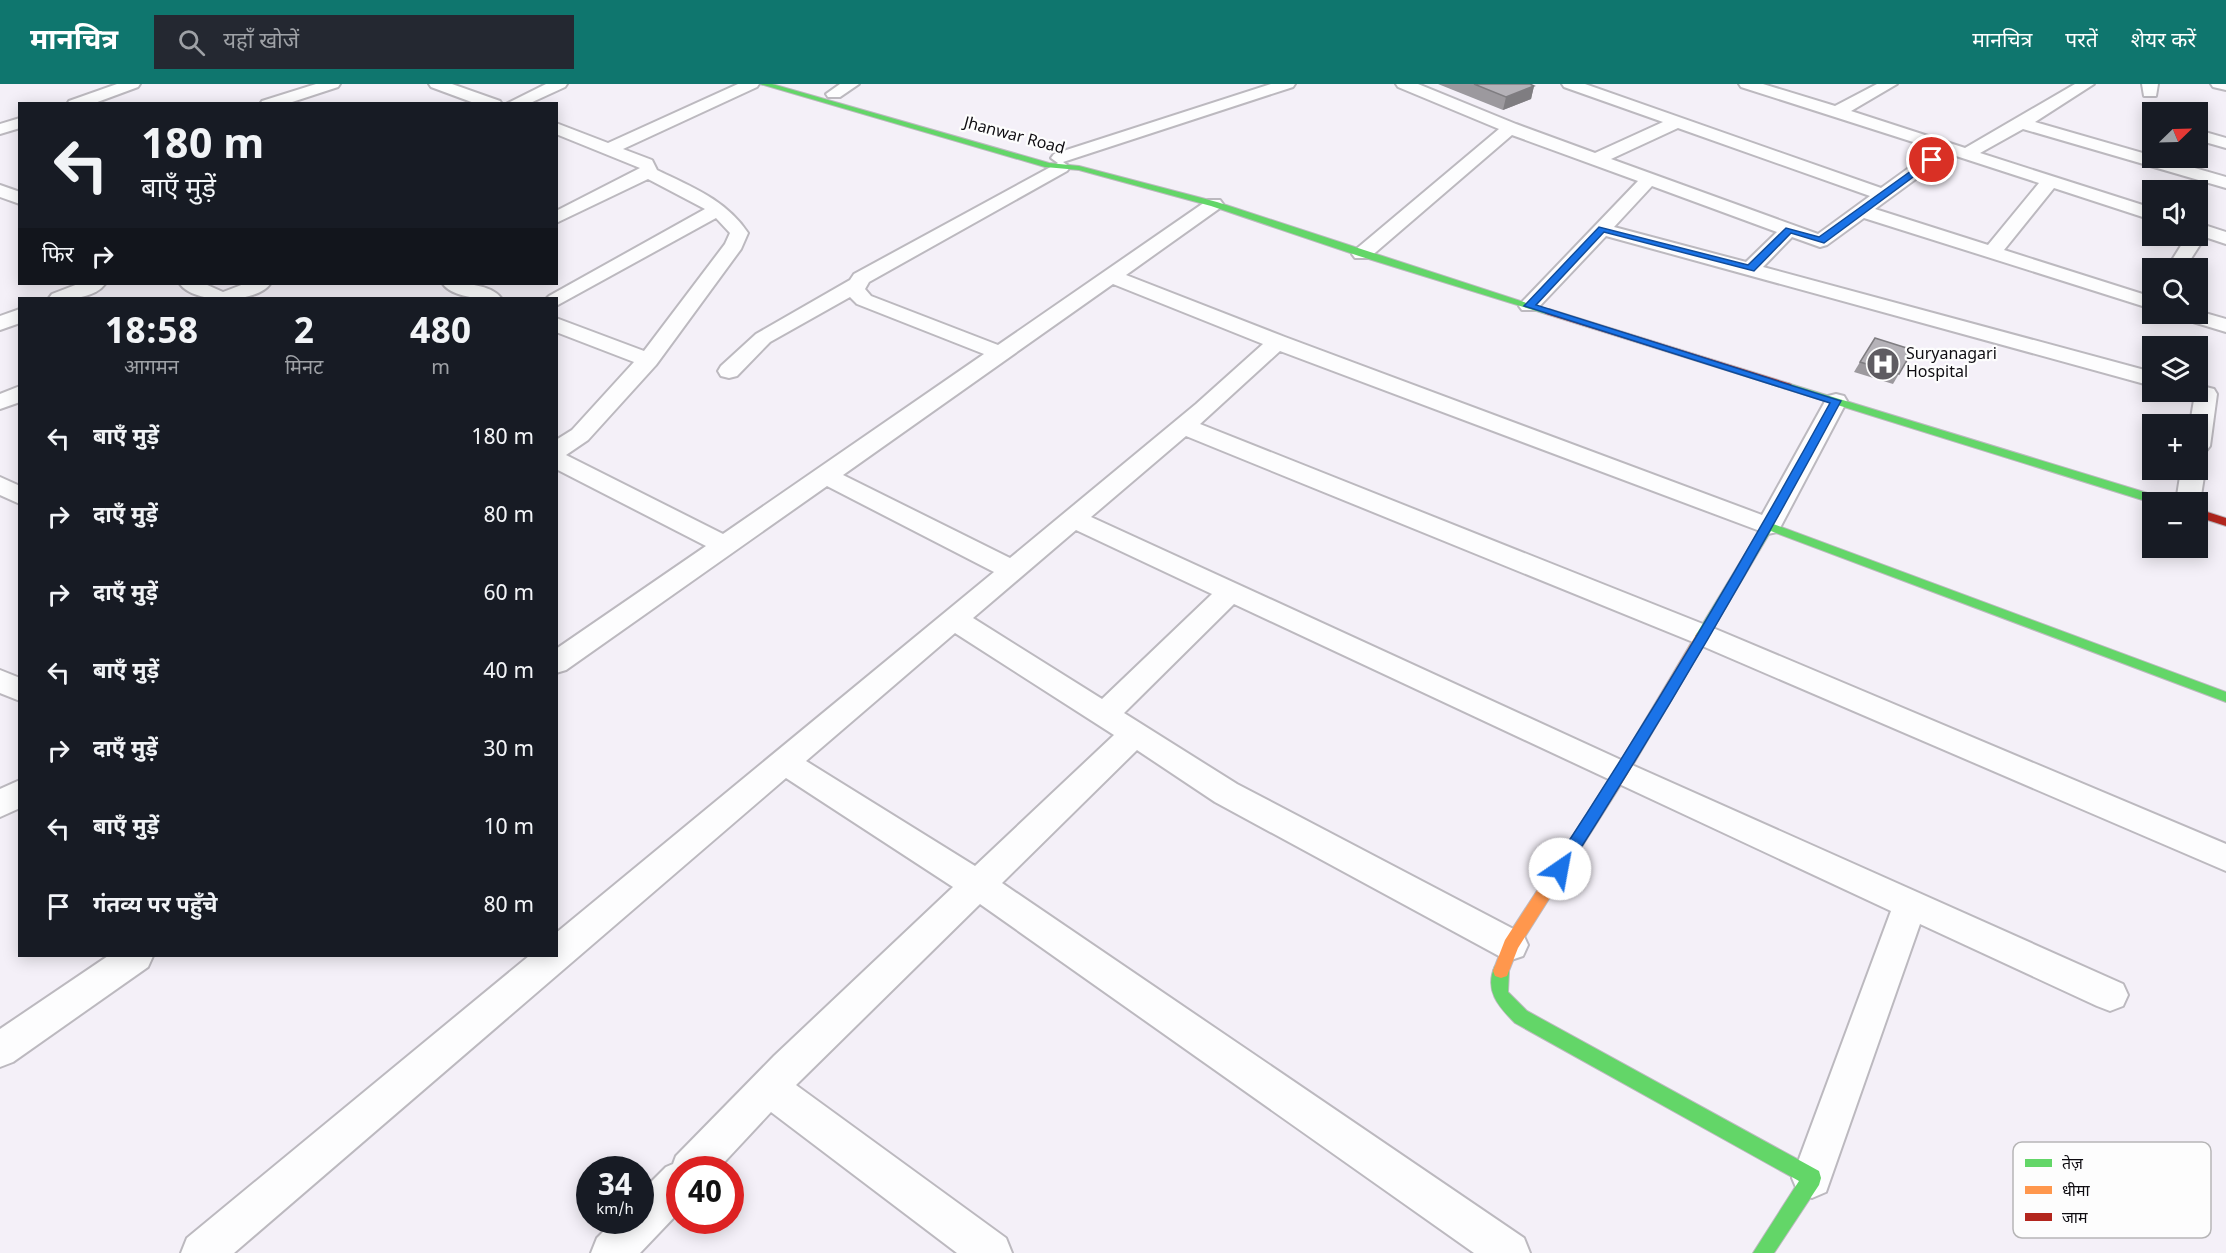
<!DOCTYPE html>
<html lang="hi">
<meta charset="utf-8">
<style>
body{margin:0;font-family:Georgia,"Noto Sans Devanagari",serif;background:#242831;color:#f1f3f6;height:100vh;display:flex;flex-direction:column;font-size:22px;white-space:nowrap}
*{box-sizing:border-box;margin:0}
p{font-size:20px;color:#9ea1a6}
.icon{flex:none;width:33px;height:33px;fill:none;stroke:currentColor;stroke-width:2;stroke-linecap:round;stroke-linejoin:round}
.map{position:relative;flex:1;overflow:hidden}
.panel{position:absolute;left:18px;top:213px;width:540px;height:660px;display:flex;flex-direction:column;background:#171b24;border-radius:0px;box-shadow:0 3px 15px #0003}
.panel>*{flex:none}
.hud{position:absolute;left:18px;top:18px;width:540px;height:183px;border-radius:0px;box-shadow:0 3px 15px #0003;background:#171b24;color:#f1f3f6;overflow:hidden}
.needle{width:39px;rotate:67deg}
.tools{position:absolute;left:2142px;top:18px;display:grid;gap:12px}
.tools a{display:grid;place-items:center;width:66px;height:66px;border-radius:0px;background:#171b24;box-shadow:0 3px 15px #0003;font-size:30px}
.speed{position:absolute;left:576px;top:1072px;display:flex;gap:12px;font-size:30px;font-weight:700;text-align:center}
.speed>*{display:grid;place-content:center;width:78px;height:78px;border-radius:50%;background:#171b24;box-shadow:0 3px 15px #0003;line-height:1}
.speed small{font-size:15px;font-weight:400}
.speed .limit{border:9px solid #d22;background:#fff;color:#111}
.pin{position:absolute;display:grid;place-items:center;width:51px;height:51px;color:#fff;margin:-26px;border:3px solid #fff;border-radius:50%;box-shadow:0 2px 6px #0007}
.me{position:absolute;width:66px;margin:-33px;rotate:33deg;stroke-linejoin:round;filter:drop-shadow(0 0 4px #0008)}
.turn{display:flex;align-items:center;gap:21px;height:126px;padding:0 24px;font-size:27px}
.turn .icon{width:78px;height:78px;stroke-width:2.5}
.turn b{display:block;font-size:42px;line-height:51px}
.then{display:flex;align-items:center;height:57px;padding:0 24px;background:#0003;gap:12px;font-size:22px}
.eta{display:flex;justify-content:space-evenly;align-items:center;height:102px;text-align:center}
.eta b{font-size:36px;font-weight:700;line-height:42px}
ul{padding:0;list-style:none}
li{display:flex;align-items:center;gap:18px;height:78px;padding:0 24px}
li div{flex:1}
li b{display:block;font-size:22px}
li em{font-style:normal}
header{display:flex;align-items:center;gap:36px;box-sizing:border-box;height:84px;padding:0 30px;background:#0f766e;color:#fff}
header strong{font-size:28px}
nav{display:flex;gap:33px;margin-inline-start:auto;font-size:21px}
.search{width:420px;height:54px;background:#242831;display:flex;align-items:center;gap:15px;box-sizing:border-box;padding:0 21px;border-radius:0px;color:#9ea1a6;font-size:22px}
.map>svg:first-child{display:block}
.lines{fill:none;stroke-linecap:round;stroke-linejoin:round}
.street-casing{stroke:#bcb9bf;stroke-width:4}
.fast-casing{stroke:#bcb9bf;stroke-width:2}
.slow-casing{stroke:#bcb9bf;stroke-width:2}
.jam-casing{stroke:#bcb9bf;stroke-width:2}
.street{fill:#fdfdfe;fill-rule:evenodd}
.fast{fill:#63d668;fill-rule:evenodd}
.slow{fill:#ff974d;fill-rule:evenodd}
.jam{fill:#b3261e;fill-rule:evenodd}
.wall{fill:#9c999e}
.shaded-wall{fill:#7f7d81}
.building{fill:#b5b2b8;stroke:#7f7d81;stroke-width:1.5}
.route{fill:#1a73e8;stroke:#114b97;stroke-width:1.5}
.labels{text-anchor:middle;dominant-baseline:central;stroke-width:4.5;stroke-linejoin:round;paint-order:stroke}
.far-street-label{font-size:16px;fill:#0f0d12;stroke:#fdfdfd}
.far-poi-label{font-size:16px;fill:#0f0d12;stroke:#fdfdfd;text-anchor:start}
.key{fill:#fdfdfd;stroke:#b6b5b6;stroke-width:1.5}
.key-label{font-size:16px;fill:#0f0d12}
</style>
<header>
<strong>मानचित्र</strong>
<div class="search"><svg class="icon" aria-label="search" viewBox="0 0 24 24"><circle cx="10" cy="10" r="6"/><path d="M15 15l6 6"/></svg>यहाँ खोजें</div>
<nav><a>मानचित्र</a><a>परतें</a><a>शेयर करें</a></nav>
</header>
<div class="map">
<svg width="2226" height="1169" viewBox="0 0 2226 1169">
<rect width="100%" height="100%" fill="#f4f0f8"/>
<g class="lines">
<g class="street-casing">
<g id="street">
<polygon points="117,0 140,0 138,3 92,20 67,20 69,17"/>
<polygon points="316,0 340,0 338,3 286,20 260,20 262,17"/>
<polygon points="429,0 452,0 500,17 502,20 477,20 431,3"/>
<polygon points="546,0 567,0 565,3 528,20 506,20"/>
<path d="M 738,0 L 759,0 L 757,3 L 623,65 L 652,76 L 657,86 C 692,103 726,116 748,149 L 741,165 L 656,281 L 588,356 L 566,371 L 723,450 L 984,270 L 857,220 L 850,213 L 770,258 L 737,292 L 729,294 L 721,292 L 718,287 L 721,282 L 756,250 L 850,196 L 854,190 L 1058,79 L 1051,74 L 1054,70 L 1271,0 L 1295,0 L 1293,3 L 1063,78 L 1070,83 L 1067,87 L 869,198 L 865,205 L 871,212 L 998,261 L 1208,116 L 1220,116 L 1223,120 L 1220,124 L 1126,191 L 1285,253 L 1762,431 L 1828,312 L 1836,310 L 1844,312 L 1847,317 L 1781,442 L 1777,448 L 1768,450 L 1280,267 L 1200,340 L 1713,544 L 2226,760 L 2226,787 L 1693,558 L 1186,352 L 1091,433 L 1632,681 L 2123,900 L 2128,911 L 2123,922 L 2110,927 L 2097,922 L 1920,840 L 1826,1108 L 1812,1114 L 1798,1108 L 1792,1094 L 1891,827 L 1234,520 L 1124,629 L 1237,700 L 1523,850 L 1528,861 L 1523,872 L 1511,876 L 1499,872 L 1215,718 L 1137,666 L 1002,799 L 1524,1154 L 1530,1169 L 1474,1169 L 980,820 L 796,1001 L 1006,1154 L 1012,1169 L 957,1169 L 771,1028 L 717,1086 L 680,1086 L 680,1127 L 640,1169 L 591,1169 L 597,1154 L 614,1137 L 640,1137 L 640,1109 L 666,1083 L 673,1080 L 676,1072 L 774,972 L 953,803 L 786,694 L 234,1169 L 181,1169 L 187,1154 L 529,872 L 556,872 L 556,849 L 994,488 L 827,402 L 566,586 L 556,589 L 556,565 L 706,462 L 556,385 L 556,356 L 572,346 L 634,278 L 556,248 L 556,234 L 644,267 L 725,160 L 730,149 L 716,134 L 556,222 L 556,214 L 547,214 L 549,212 L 705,125 L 648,95 L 556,139 L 556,127 L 640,84 L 556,50 L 556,39 L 608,59 ZM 1113,200 L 1263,260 L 1196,320 L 1010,474 L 843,391 ZM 1076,446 L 1212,510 L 1102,615 L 973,534 ZM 955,549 L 1114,651 L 975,782 L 806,677 Z"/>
<polygon points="840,0 859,0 840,13 828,13 826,10"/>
<path d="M 1396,0 L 1418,0 L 1516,40 L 1595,69 L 1663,38 L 1564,3 L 1562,0 L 1585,0 L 1881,104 L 1935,65 L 1741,3 L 1739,0 L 1763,0 L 1835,22 L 1877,0 L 1897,0 L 1851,27 L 1965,64 L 2075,0 L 2094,0 L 2035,38 L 2226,93 L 2226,104 L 2023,45 L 1980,69 L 2152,124 L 2152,136 L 2054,104 L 2004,166 L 2152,213 L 2152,225 L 1864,134 L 1827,161 L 1820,163 L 1792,153 L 1763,183 L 2152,288 L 2152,302 L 1606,152 L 1536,226 L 1522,226 L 1519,222 L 1522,218 L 1638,97 L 1512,51 L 1369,174 L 1355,174 L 1352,170 L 1355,166 L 1499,45 L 1398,3 ZM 1678,44 L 1870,112 L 1818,150 L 1611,75 ZM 1950,70 L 2039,99 L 1988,161 L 1875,125 ZM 1652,102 L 1777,148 L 1746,178 L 1614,143 Z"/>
<polygon points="2142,0 2158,0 2156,12 2144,12"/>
<polygon points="2211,0 2226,0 2226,6 2213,3"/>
<polygon points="20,34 20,44 0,50 0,40"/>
<polygon points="2198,46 2226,54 2226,64 2198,56"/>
<polygon points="0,101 20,108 20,120 0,113"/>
<polygon points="2198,139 2226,148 2226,160 2205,153 2185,184 2167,184 2187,152 2198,152"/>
<path d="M 78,200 L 105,200 C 94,215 65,216 49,214 L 52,210 Z"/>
<path d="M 180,200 L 205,200 L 223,208 L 244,200 L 270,200 C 256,220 194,220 180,200 Z"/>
<path d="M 443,200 C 458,198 491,200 501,214 C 486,216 453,214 443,200 Z"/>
<polygon points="20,225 20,239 0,246 0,232"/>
<polygon points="2198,227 2226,235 2226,248 2180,234 2177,230 2198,230"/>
<polygon points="20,302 20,318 0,325 0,310"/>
<polygon points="2206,303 2214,305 2217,310 2210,362 2206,367 2198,369 2198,340 2190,340 2195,310 2198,305"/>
<polygon points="2198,380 2205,386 2200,418 2198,422 2198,418 2176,418 2181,386 2198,386"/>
<polygon points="0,393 20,402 20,420 0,411"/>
<polygon points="0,586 20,594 20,617 0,609"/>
<polygon points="20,696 20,724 0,733 0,705"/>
<polygon points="108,872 153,872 148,883 13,978 0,983 0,945"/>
</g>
</g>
<g class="fast-casing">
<g id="fast">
<polygon points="760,0 772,0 1049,79 1079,82 1217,118 1554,228 1546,230 1359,172 1211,122 1079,86 1045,83"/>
<polygon points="1787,299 2167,415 2169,418 2152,419 1783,304 1782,302"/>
<polygon points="1768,438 2226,608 2226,618 1771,447 1707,555 1697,555 1695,552 1697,549 1762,442"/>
<path d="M 1501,880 L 1507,882 L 1509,887 L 1508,908 L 1527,927 L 1819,1087 L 1821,1094 L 1819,1101 L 1774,1169 L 1753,1169 L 1799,1097 L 1515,939 C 1498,922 1484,906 1495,882 Z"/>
</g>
</g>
<g class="slow-casing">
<polygon id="slow" points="1702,547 1709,552 1626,693 1518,864 1507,892 1501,894 1495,892 1493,887 1505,856 1616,685 1697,549"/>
</g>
<g class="jam-casing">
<g id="jam">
<polygon points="1549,225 1791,300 1792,302 1787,305 1783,304 1546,230 1544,228"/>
<polygon points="2198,425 2226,434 2226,442 2198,433"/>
</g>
</g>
<use href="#street" class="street"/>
<use href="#fast" class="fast"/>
<use href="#slow" class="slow"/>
<use href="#jam" class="jam"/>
</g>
<g class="wall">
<polygon points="1438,0 1530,0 1534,2 1531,15 1503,26"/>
<polygon points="1907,276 1893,300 1854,288 1860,278"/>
</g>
<polygon class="shaded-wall" points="1534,2 1531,15 1503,26 1506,13"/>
<g class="building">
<polygon points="1474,0 1530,0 1534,2 1506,13"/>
<polygon points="1875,254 1913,266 1899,290 1860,278"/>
</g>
<path class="route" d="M 1929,74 L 1936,76 L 1824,159 L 1791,149 L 1754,187 L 1604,148 L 1536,221 L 1841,317 C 1755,478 1663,635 1565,789 L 1560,791 L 1554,789 L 1552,785 L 1554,780 C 1652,630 1744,476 1830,319 L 1524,222 L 1599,143 L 1748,181 L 1786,144 L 1819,153 Z"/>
<defs>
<g id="hospital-disc" transform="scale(1.725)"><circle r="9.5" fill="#5f5c62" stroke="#fdfdfd"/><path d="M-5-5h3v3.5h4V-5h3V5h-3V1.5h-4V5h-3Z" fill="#fff"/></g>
</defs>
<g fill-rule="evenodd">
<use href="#hospital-disc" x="1883" y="280"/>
</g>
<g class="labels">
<g class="far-street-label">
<text transform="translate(1014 53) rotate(15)">Jhanwar Road</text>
</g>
<g class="far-poi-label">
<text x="1906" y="271">Suryanagari<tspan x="1906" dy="18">Hospital</tspan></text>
</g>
</g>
<rect x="2013" y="1058" width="198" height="96" rx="9" class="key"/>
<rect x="2025" y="1075" width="27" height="8" fill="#63d668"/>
<rect x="2025" y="1102" width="27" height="8" fill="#ff974d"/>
<rect x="2025" y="1129" width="27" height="8" fill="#b3261e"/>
<g class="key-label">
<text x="2062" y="1085">तेज़</text>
<text x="2062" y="1112">धीमा</text>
<text x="2062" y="1139">जाम</text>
</g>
</svg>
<div class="tools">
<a><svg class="needle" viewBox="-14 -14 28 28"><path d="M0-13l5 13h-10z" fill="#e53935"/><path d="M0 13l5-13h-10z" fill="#9ea1a6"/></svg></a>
<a><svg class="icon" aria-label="sound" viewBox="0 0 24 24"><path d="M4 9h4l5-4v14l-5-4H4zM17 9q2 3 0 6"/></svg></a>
<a><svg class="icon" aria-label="search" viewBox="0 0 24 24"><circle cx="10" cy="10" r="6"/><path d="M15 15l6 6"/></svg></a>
<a><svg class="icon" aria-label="layers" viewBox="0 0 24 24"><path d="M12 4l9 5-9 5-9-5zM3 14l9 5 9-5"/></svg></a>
<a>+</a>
<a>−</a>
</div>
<div class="speed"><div>34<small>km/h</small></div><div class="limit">40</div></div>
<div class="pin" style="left:1932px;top:76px;background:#d93025"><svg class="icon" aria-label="arrive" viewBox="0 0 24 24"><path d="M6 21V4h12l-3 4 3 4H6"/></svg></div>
<svg class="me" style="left:1560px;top:785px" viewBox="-20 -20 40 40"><circle r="19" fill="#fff"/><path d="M0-13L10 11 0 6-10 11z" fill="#1a73e8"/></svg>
<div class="hud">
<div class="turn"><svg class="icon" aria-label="left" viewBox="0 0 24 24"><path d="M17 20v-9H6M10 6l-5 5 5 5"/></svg><div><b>180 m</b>बाएँ मुड़ें</div></div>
<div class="then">फिर<svg class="icon" aria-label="right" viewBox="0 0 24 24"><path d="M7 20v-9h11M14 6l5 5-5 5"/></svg></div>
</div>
<section class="panel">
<div class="eta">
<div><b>18:58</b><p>आगमन</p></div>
<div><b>2</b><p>मिनट</p></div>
<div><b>480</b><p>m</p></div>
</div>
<ul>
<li><svg class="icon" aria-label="left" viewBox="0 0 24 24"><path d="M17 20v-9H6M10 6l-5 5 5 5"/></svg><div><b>बाएँ मुड़ें</b></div><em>180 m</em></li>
<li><svg class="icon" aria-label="right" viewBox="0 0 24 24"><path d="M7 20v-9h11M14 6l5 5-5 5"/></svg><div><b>दाएँ मुड़ें</b></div><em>80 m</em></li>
<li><svg class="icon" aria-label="right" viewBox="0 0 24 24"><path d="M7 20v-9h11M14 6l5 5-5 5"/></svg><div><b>दाएँ मुड़ें</b></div><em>60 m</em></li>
<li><svg class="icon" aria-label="left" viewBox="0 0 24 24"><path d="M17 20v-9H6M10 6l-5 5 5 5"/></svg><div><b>बाएँ मुड़ें</b></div><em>40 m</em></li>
<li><svg class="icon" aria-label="right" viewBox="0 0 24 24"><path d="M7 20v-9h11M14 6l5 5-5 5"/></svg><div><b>दाएँ मुड़ें</b></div><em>30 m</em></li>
<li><svg class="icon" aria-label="left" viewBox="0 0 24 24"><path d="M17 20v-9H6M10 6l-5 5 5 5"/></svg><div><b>बाएँ मुड़ें</b></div><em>10 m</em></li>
<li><svg class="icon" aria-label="arrive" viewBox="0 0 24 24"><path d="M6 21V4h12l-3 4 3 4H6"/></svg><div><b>गंतव्य पर पहुँचे</b></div><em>80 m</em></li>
</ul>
</section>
</div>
